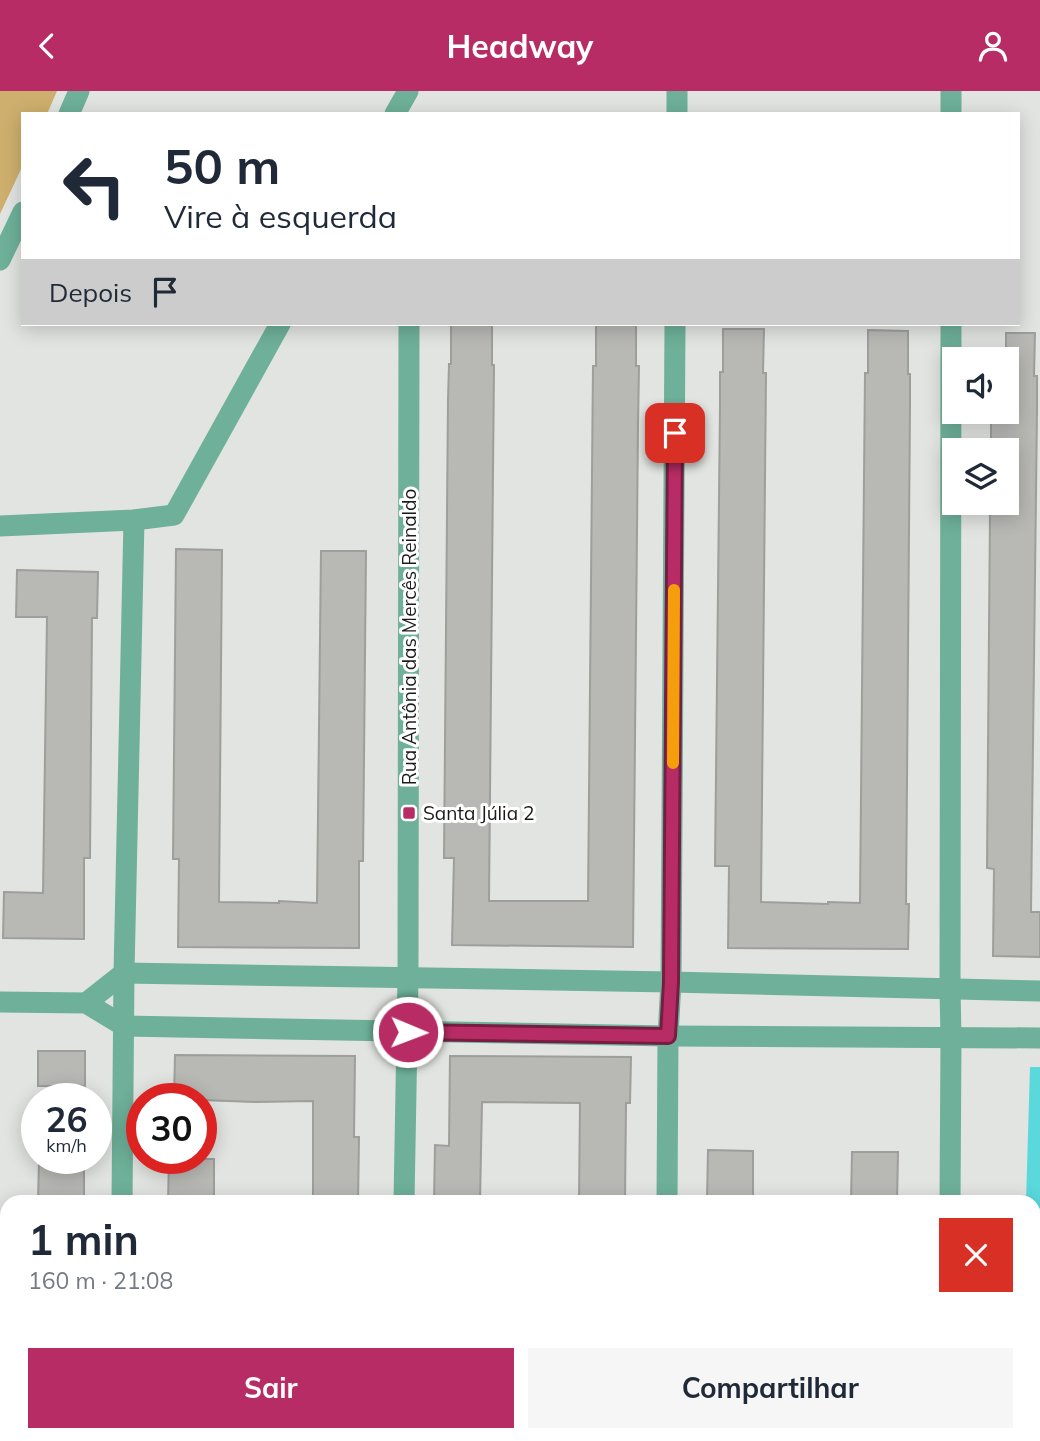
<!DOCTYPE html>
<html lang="pt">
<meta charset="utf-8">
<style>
body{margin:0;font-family:Mulish,sans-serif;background:#f6f6f7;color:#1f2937;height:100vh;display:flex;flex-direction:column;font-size:26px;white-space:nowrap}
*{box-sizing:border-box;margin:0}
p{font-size:23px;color:#747a83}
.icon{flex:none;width:38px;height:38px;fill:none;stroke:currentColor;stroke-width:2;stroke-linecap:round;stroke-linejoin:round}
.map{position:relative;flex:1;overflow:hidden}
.side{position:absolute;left:0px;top:1104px;width:1041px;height:247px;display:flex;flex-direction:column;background:#fff;border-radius:21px 21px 0 0;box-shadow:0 4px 18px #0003}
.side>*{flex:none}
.top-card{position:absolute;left:21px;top:21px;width:999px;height:214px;border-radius:0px;box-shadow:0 4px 18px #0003;background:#fff;color:#1f2937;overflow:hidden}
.controls{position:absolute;left:942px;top:256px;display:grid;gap:14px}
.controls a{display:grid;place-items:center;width:77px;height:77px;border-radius:0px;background:#fff;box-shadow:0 4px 18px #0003;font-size:35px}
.speed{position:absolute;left:21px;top:992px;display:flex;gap:14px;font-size:35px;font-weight:700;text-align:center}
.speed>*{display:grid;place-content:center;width:91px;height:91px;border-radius:50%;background:#fff;box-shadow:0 4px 18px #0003;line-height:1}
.speed small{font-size:18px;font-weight:400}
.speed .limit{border:10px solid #d22;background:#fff;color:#111}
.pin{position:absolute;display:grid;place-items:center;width:60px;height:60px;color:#fff;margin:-30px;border-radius:14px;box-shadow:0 4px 10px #0006}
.me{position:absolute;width:77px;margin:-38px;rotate:91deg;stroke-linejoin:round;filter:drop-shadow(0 0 5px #0008)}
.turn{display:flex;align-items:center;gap:24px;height:147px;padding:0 28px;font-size:32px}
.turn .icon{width:91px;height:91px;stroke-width:2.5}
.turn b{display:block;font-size:49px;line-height:60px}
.then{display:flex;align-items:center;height:66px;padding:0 28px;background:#0003;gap:14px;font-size:26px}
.round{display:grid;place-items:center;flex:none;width:74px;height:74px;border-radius:0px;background:#f6f6f7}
.summary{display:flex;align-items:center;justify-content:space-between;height:119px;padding:0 28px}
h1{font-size:42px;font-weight:700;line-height:52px}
.cta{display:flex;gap:14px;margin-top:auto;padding:14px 28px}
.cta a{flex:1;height:80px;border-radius:0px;background:#b72c64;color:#fff;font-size:28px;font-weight:700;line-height:80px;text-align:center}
.cta a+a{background:#f6f6f7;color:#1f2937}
header{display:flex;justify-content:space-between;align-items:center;height:91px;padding:0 28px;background:#b72c64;color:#fff;font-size:32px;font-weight:700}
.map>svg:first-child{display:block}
.green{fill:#ceaf6d}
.water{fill:#5ad8dc}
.building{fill:#b8b9b5;stroke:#9e9e9b;stroke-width:2}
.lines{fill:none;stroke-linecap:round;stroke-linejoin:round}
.street{stroke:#6eb099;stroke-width:21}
.route-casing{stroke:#771d41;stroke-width:18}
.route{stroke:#b72c64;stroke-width:12}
.slow{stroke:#f59e0b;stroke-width:12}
.poi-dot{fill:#b72c64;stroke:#fff;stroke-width:2.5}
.labels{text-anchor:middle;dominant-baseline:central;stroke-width:6;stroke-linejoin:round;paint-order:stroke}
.street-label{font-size:19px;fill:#1a1b19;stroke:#fff}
.poi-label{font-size:19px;fill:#1a1b19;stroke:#fff;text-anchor:start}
</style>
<header><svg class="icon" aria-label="back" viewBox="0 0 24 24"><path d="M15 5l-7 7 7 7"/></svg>Headway<svg class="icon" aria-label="person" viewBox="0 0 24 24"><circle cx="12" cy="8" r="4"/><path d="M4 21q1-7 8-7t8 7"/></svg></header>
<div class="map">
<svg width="1040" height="1350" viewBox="0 0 1040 1350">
<rect width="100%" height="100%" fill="#e1e4e1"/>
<polygon class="green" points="0,0 57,0 47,23 23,23 23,74 0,123"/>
<polygon class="water" points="1030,976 1040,976 1040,1350 1020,1350 1020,1344 1034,1344 1034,1111 1026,1111"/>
<g class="building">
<polygon points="451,233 492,233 492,274 494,274 489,810 588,810 593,275 596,275 596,233 636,233 636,275 639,275 638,335 633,856 452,854 454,767 444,767 448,309 449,273 451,273"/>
<polygon points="723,238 764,238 763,282 766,282 761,811 828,813 828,811 860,812 865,282 868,282 868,239 908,240 908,283 910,283 910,316 906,813 909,813 908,858 728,857 729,775 715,775 720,316 720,281 723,281"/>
<polygon points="1006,242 1035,242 1034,285 1037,285 1037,318 1031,821 1040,821 1040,866 993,865 994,778 987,777 990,422 1006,422 1006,359 991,359 991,330 1006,330"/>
<polygon points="176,458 222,459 219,811 279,812 279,810 317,812 321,460 366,460 363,770 359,770 359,857 178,856 179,768 173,768"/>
<polygon points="17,479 98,481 97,527 92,527 90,767 84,767 84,848 3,847 4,801 43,802 47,526 16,526"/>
<rect x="38" y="960" width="47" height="35"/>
<polygon points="175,964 355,965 354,1046 359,1046 358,1111 313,1111 313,1010 255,1011 174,1008"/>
<polygon points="450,965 631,966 630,1012 626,1012 625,1111 579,1111 580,1012 482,1011 480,1111 434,1111 435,1054 449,1055"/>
<polygon points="708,1059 753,1060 753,1111 707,1111"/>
<polygon points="852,1061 898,1061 897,1111 851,1111"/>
<polygon points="39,1068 84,1068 84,1111 38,1111"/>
<polygon points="169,1068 214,1068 214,1111 168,1111"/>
</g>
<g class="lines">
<g class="street">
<polyline points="69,23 79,0"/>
<polyline points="395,23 408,0"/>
<polyline points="677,23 677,0"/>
<polyline points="951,23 951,0"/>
<polyline points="0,169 23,121"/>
<polyline points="0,435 134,429 174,424 280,233"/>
<polyline points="0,911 86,912 124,935 668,945 1040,947"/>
<polyline points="86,912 124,882 671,891 1040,900"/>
<polyline points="122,1111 124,882 134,429"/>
<polyline points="404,1111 408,887 409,233"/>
<polyline points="667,1111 668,945 671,891 675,233"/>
<polyline points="950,1111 951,947 950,898 951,233"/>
<polyline points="119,1350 119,1344"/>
<polyline points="398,1350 399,1344"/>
<polyline points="666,1350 666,1344"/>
<polyline points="948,1350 948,1344"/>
</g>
</g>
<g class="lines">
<g class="route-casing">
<polyline id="route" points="408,941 668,945 671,891 675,342"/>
</g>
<use href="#route" class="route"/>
<polyline class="slow" points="673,672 674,499"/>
</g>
<rect class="poi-dot" x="402" y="715" width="14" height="14" rx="3.5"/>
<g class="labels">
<g class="street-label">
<text transform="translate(409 546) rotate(-90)">Rua Antônia das Mercês Reinaldo</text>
</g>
<g class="poi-label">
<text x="423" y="722">Santa Júlia 2</text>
</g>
</g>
</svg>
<div class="controls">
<a><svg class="icon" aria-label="sound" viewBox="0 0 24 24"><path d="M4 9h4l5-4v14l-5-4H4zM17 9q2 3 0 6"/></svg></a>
<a><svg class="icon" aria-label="layers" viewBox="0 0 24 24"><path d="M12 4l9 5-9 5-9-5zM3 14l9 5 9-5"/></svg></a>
</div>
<div class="speed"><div>26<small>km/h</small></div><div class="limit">30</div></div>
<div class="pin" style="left:675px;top:342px;background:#d93025"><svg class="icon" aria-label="arrive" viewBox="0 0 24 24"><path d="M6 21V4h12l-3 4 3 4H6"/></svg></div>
<svg class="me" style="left:408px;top:941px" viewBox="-20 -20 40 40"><circle r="17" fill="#b72c64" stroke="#fff" stroke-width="3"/><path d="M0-11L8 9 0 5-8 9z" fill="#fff"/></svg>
<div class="top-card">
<div class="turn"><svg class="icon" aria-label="left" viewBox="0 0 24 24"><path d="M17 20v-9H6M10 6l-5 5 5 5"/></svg><div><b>50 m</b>Vire à esquerda</div></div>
<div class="then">Depois<svg class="icon" aria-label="arrive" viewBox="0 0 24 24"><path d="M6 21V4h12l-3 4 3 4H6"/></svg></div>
</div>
<section class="side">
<div class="summary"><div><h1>1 min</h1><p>160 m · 21:08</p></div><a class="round" style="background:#d93025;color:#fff"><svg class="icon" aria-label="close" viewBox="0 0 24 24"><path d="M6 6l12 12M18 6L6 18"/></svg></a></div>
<div class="cta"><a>Sair</a><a>Compartilhar</a></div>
</section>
</div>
